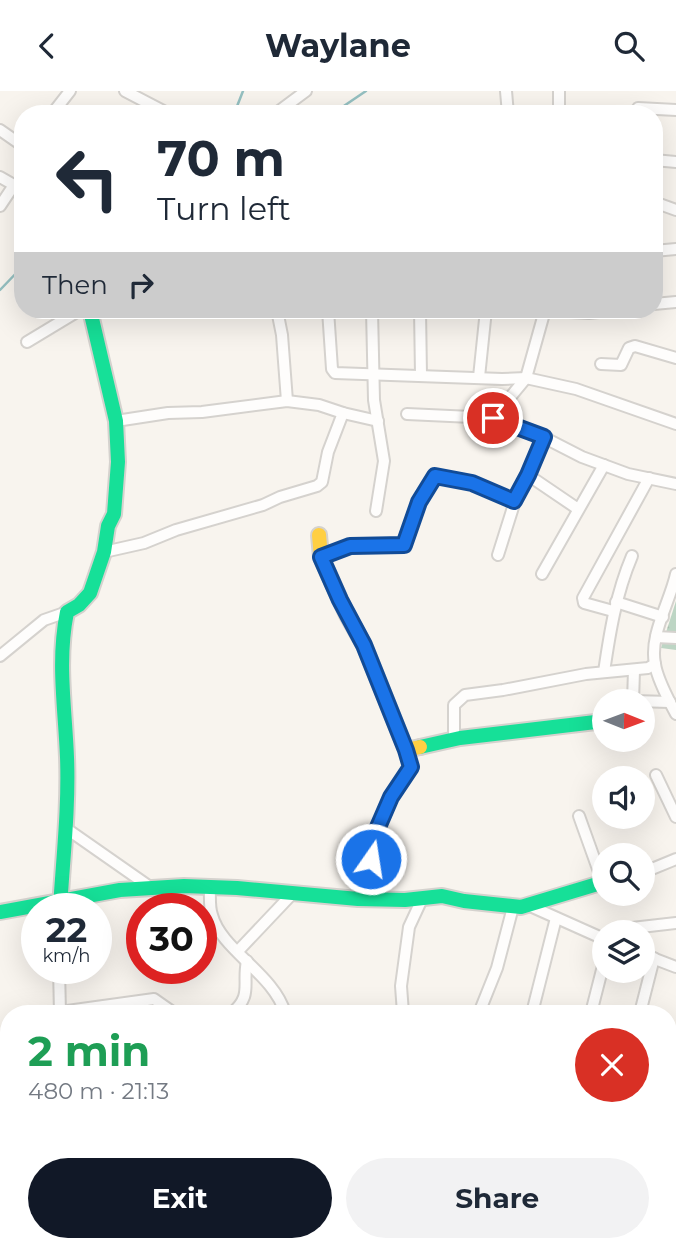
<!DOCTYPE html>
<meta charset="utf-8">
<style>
body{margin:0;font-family:Montserrat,sans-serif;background:#f2f2f3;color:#1f2937;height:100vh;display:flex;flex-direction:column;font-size:26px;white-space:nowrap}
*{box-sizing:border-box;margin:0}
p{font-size:23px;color:#747a83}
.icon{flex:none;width:38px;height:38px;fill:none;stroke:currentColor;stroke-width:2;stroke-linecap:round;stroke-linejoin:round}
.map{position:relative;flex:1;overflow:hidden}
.panel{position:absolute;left:0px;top:914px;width:677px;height:247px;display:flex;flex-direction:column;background:#fff;border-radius:28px 28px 0 0;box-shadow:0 7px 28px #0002}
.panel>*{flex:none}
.hud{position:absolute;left:14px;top:14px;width:649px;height:214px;border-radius:28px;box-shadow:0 7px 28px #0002;background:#fff;color:#1f2937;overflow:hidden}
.needle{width:46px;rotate:91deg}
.tools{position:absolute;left:592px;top:598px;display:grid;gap:14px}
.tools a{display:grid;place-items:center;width:63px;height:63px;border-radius:50%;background:#fff;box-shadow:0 7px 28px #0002;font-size:35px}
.speed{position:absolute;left:21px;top:802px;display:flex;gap:14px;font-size:35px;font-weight:700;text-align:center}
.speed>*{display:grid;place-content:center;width:91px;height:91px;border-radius:50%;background:#fff;box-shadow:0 7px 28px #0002;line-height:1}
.speed small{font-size:18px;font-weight:400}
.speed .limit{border:10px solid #d22;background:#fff;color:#111}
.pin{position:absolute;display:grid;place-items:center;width:60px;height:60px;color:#fff;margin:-30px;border:4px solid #fff;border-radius:50%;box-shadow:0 2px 7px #0007}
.me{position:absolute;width:77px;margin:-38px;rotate:13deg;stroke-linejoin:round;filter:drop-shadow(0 0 5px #0008)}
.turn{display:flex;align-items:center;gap:24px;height:147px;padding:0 28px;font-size:32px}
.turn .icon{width:91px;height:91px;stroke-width:2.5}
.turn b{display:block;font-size:49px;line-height:60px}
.then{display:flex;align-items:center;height:66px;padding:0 28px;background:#0003;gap:14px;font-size:26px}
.round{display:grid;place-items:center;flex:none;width:74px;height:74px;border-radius:37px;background:#f2f2f3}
.overview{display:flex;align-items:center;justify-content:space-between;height:119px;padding:0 28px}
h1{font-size:42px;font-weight:700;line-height:52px;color:#1e9e55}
.cta{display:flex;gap:14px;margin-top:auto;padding:14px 28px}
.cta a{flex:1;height:80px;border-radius:42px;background:#111827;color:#fff;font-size:28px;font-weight:700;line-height:80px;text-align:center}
.cta a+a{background:#f2f2f3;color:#1f2937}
header{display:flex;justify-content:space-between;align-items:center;height:91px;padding:0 28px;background:#fff;font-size:32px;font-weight:700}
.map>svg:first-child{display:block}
.forest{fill:url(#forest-firs)}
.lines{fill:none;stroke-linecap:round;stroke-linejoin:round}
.stream{stroke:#95c0c1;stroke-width:2.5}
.street-casing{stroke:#d5d2ce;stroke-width:14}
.fast-casing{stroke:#d5d2ce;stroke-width:18}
.slow-casing{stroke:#d5d2ce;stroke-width:18}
.street{stroke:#fefdfc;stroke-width:10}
.fast{stroke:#16e098;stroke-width:14}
.slow{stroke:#ffcf43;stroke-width:14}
.route-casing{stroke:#114b97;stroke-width:18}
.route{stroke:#1a73e8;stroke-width:12}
</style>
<header><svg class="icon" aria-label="back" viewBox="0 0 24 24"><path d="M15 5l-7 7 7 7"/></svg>Waylane<svg class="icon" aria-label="search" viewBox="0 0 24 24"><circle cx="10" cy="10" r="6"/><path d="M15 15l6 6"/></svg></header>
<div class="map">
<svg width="676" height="1159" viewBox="0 0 676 1159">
<defs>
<pattern id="forest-firs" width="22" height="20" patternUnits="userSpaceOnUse" patternTransform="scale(1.75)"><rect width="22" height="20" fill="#bdd5c4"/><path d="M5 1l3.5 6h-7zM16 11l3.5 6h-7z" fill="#a2b6a7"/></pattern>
</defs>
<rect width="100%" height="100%" fill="#f8f4ee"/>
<polygon class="forest" points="676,510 676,559 661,557"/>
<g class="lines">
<g class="stream">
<polyline points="234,23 243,0"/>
<polyline points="332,23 366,0"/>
<polyline points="0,199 23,175"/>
</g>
<g class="street-casing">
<g id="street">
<polyline points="125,0 169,23"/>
<polyline points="506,0 508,23"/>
<polyline points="638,17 676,19"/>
<polyline points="52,23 70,0"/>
<polyline points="275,23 306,0"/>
<polyline points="556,23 559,21 559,0"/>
<polyline points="0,39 23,55"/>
<polyline points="654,69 676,71"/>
<polyline points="0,86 14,94 23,95"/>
<polyline points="654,111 676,119"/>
<polyline points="0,115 14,94"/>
<polyline points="654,160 676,158"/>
<polyline points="654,213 676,211"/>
<polyline points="277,219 282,244 287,310"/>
<polyline points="328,219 332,278 335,282 502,288 526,287 576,298 676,333"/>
<polyline points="372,219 374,309 384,370 376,420"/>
<polyline points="420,219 421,284"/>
<polyline points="530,219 589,222 618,219"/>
<polyline points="27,251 80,219"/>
<polyline points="601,273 621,274 629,257 635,255 676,267"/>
<polyline points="479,286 486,219"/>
<polyline points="407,323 493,327 526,287 545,219"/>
<polyline points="493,327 543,346 582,366 628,383 676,393"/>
<polyline points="116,330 168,322 202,321 287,310 319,314 343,322 378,330"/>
<polyline points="528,384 578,418"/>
<polyline points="104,461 144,452 176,439 263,414 280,406 317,395 322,391 328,361 343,322"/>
<polyline points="498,464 515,410 543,346"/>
<polyline points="321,466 350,455 404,454 419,411 435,385 472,392 515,410"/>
<polyline points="542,483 604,374"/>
<path d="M 676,483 C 670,511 649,544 655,573 C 657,587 669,610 676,623"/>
<polyline points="616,511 663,526"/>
<polyline points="613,520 584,512 583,507 649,387"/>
<polyline points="656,546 676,547"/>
<polyline points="0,565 44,529 67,521"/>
<path d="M 604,581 C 610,540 616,503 632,465"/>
<polyline points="633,610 670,611"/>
<polyline points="633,611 634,579"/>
<polyline points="454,648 454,614 465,604 503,599 586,583 648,577 655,573"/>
<polyline points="656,684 676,726"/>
<polyline points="579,725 603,792"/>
<polyline points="67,738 150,796"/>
<polyline points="642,782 676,768"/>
<path d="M 210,796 C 210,805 209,816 212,824 C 221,859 274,883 285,922"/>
<path d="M 379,808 C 374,790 370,772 372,753 C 374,734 397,695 410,680 L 406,659"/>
<polyline points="528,814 604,848"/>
<polyline points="619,842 632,837 676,832"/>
<polyline points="238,860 292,803"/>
<polyline points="642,863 676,876"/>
<polyline points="59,877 60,922"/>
<polyline points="60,921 154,908 174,922"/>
<path d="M 232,922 C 253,904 242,893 247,870"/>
<polyline points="403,922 401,895 409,836 422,808"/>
<polyline points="479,922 497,877 513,816"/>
<polyline points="532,922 556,827"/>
<polyline points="591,922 604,871"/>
<polyline points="640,922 654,867"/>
<polyline points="668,1061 676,1023"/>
<polyline points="668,1103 676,1105"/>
<polyline points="668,1147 676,1147"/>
<polyline points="57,1152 58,1159"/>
<polyline points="471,1152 492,1159"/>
<polyline points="519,1152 527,1159"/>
<polyline points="633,1152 633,1159"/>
<polyline points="166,1159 170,1152"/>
<polyline points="581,1159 585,1152"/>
</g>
</g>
<g class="fast-casing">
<g id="fast">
<polyline points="420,656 460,647 604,630"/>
<path d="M 60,817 C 63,767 69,716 67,666 C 65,616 57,570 67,521 L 79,514 L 90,502 L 104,461 L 108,435 L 114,423 L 118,371 L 116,330 L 90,219"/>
<polyline points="0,821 120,799 184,795 237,797 358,808 405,809 442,805 464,810 521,816 604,791"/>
</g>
</g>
<g class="slow-casing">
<polyline id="slow" points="319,444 321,466 347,524 364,554 406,659 420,656"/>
</g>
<use href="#street" class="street"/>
<use href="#fast" class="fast"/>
<use href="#slow" class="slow"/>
</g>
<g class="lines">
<g class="route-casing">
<polyline id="route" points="371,768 372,750 391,706 411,676 406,659 364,554 340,509 321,466 350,455 404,454 419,411 435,385 472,392 514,410 528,384 544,346 493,327"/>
</g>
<use href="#route" class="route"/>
</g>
</svg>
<div class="tools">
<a><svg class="needle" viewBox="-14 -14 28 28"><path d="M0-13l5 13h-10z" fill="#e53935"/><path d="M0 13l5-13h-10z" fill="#747a83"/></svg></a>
<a><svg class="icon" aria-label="sound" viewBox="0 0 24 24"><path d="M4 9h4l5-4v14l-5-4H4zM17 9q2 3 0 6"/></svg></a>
<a><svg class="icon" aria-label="search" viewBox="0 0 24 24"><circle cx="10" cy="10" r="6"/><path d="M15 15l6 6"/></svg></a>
<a><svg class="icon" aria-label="layers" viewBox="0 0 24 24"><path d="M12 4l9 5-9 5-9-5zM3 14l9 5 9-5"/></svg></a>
</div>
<div class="speed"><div>22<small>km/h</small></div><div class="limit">30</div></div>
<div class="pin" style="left:493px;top:327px;background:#d93025"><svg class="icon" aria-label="arrive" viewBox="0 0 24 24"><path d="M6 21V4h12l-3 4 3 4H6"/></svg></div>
<svg class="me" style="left:371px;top:768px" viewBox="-20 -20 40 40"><circle r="17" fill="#1a73e8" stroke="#fff" stroke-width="3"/><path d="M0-11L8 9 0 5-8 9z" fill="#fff"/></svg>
<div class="hud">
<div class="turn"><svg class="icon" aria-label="left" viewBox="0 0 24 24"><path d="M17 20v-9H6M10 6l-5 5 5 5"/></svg><div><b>70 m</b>Turn left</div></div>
<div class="then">Then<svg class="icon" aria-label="right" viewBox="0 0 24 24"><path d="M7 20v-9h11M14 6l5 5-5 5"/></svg></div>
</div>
<section class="panel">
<div class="overview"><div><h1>2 min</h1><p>480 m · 21:13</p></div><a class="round" style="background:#d93025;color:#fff"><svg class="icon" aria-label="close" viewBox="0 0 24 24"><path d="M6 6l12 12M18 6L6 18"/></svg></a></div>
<div class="cta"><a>Exit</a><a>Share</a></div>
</section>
</div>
